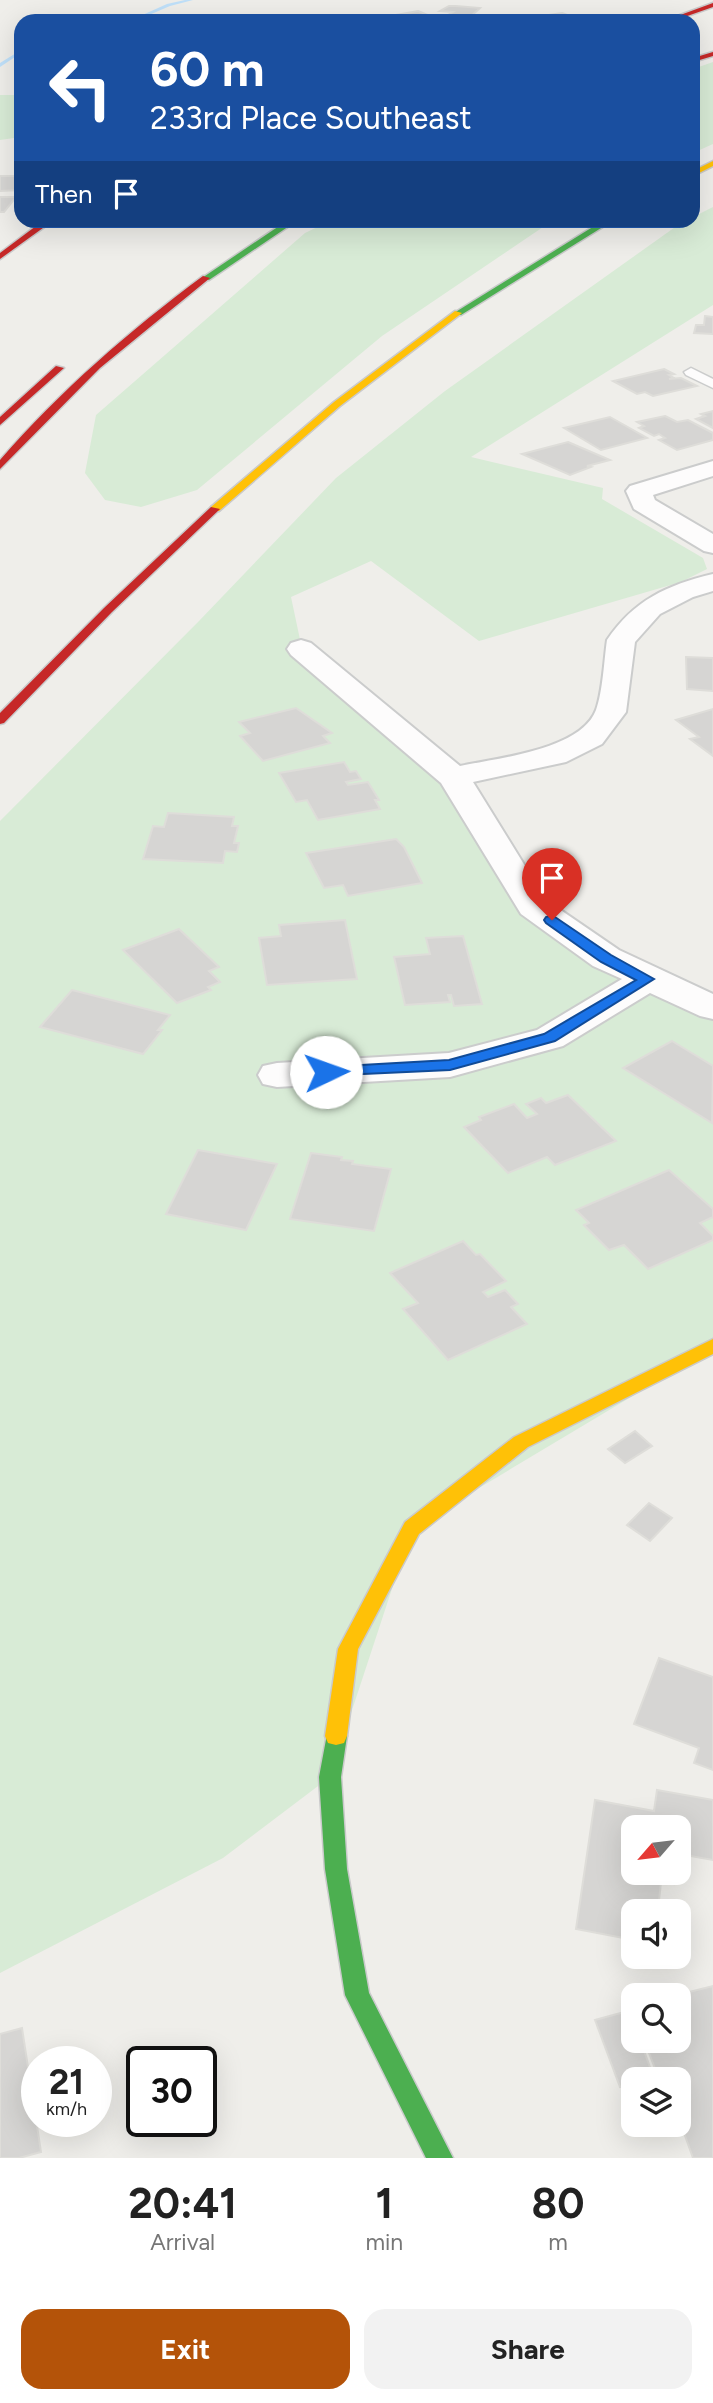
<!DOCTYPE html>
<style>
body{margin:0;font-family:Figtree,sans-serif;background:#f2f2f2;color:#222;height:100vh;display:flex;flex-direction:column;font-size:26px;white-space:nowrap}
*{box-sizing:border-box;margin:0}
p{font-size:23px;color:#767676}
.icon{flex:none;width:38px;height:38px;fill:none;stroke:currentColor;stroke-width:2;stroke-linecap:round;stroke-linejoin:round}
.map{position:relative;height:2158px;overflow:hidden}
.details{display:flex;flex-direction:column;background:#fff;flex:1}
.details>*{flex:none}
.top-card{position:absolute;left:14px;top:14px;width:686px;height:214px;border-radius:21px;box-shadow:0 7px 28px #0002;background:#1a4fa0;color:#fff;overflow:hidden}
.needle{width:46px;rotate:242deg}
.fabs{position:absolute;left:621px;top:1815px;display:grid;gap:14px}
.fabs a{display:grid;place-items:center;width:70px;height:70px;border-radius:14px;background:#fff;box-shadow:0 7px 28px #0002;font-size:35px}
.speed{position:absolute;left:21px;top:2046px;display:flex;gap:14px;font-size:35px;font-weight:700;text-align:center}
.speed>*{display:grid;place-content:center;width:91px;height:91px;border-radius:50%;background:#fff;box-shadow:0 7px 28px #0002;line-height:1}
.speed small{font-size:18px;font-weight:400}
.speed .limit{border:4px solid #111;border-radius:10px;background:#fff;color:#111}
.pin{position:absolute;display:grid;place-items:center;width:60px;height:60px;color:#fff;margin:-72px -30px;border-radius:50% 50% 50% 0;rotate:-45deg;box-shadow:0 0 7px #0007}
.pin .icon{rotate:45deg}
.me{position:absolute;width:77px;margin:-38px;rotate:87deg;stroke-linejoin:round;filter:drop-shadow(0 0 5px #0008)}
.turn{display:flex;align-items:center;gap:24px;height:147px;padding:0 21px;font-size:32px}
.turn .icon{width:91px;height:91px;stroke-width:2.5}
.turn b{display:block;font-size:49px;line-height:60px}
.then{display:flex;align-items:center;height:66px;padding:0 21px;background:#0003;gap:14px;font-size:26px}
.eta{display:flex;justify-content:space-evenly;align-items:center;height:119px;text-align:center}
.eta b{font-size:42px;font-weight:700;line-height:49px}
.cta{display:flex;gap:14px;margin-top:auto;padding:14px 21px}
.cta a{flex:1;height:80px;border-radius:21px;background:#b45309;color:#fff;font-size:28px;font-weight:700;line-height:80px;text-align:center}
.cta a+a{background:#f2f2f2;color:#222}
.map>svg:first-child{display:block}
.green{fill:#d8ebd6}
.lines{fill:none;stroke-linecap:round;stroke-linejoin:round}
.stream{fill:#bfe0f9;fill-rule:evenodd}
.building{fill:#d6d5d3;stroke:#deddd9;stroke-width:2}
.lane-casing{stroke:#cbcccc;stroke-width:3}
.street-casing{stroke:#cbcccc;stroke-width:4}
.fast-casing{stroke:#cacacb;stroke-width:3}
.slow-casing{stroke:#cacacb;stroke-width:3}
.jam-casing{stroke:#cacacb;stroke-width:3}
.lane{fill:#fdfcfc;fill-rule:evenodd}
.street{fill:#fdfcfc;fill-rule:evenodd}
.fast{fill:#4caf50;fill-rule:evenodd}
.slow{fill:#ffc107;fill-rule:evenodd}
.jam{fill:#c62828;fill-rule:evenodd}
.route{fill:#1a73e8;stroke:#114b97;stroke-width:2}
</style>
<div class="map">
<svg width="713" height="2158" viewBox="0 0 713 2158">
<rect width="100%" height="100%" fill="#efeeea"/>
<g class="green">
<polygon points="713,62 713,144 693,153 693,69"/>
<polygon points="0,95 21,95 21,137 0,140"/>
<polygon points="713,207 713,305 471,457 603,488 602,499 703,558 707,569 681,582 479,641 371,561 291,597 302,649 454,777 534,907 713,1008 713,1348 412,1528 330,1777 223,1858 0,1973 0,821 199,621 336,478 445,391 678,225 693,220 693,217"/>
<polygon points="332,220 552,221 382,336 197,490 141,507 105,500 85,473 96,415 305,233"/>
</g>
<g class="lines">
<g class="stream">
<polygon points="185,0 193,0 170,6 135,21 129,21 167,4"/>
<polygon points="21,50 21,53 0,67 0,63"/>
</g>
</g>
<g class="building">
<polygon points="449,6 456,6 480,8 469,18 448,15 453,12 440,11"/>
<polygon points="418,11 430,16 389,21 379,18"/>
<polygon points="562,13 583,21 549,21 551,20 542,16"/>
<polygon points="0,176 21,176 21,190 0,191"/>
<polygon points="0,197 16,197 4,212 0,212"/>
<polygon points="705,316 713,317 713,334 694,333 696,325 704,325"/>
<polygon points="664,369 674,374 669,375 674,378 669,379 681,378 697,386 653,396 645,392 637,394 613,381"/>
<polygon points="713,411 713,428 696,419 705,416 701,414"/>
<polygon points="665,416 677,422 688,420 713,433 713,440 677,450 659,440 665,438 659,434 654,436 639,428 644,426 637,422"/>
<polygon points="610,417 647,438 601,450 564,428"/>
<polygon points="568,442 610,460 587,466 591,467 570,475 522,454"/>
<polygon points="686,657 713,658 713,691 687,689"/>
<polygon points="296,708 332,733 323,736 330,743 263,761 240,736 250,733 239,722"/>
<polygon points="713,709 713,756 690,739 699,737 676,720"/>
<polygon points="344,762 350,772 356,771 361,779 346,782 348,785 368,782 379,800 375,800 380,809 318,820 307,800 296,802 279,773"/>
<polygon points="168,813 234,817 232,826 238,826 234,843 239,843 237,852 225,851 223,863 143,859 153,826 164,827"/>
<polygon points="396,839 404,847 422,883 348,896 343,885 324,888 306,853"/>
<polygon points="345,920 357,979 267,985 259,938 281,936 279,925"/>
<polygon points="179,929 219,967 209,971 220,982 208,987 211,990 177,1003 123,950"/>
<polygon points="463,936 482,1004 454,1006 451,995 448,995 450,1002 405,1005 394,957 430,954 426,938"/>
<polygon points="72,990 170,1015 158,1030 162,1030 143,1054 40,1027"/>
<polygon points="672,1041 713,1066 712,1123 623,1068"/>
<polygon points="568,1095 616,1141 555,1165 547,1157 508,1173 464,1127 481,1120 479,1117 514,1104 527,1118 537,1114 526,1104 541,1098 546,1103"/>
<polygon points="198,1150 277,1164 246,1230 166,1214"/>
<polygon points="311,1153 342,1157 341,1160 353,1161 352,1164 391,1169 374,1231 290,1219"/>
<polygon points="669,1170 713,1209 713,1217 700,1223 713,1236 713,1240 648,1269 624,1245 609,1250 584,1225 589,1223 576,1210"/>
<polygon points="463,1241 476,1255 480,1254 506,1281 483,1292 488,1297 505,1290 518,1304 511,1307 527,1324 448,1360 403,1309 418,1303 390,1273"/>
<polygon points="635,1431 652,1446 625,1463 608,1449"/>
<polygon points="649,1503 672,1518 650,1541 627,1525"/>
<polygon points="659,1658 713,1677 713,1770 694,1763 699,1748 634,1724"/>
<polygon points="657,1790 713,1800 713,1860 679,1854 679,1827 634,1827 634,1872 675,1872 674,1884 661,1882 658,1911 634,1911 634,1940 576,1929 595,1800 654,1811"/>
<polygon points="713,1986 713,2158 693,2158 679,2119 679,2079 659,2079 644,2040 679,2040 677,1995"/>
<polygon points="628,2011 634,2024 634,2040 640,2040 654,2078 634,2079 634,2084 620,2087 595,2020"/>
<polygon points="22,2028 41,2152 19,2158 0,2158 0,2034"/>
</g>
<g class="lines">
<g class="lane-casing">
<polygon id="lane" points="691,368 713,379 713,388 686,375 684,372"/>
</g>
<g class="street-casing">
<g id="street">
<polygon points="713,461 713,476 653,495 655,500 713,534 713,553 704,551 634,509 626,491 630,486"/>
<path d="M 713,574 L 713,591 L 693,597 L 660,614 L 635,642 L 626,712 L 602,744 L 566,762 L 473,782 L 546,900 L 619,950 L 713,994 L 713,1019 L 700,1016 L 650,993 L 563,1046 L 450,1077 L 277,1087 L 263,1084 L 258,1075 L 263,1066 L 277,1063 L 449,1053 L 537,1030 L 622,979 L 593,966 L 521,914 L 441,783 L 291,655 L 287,649 L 291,643 L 301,640 L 311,643 L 460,766 C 497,758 581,750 596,710 C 603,691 604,660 607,640 C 634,600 667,585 713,574 Z"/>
</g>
</g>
<g class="fast-casing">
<g id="fast">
<polygon points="288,220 298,220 209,280 202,278"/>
<polygon points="604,220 614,220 461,315 454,313"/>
<polygon points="336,1727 344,1729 347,1736 341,1777 347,1869 369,1993 453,2158 426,2158 345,1995 325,1869 319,1777 328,1729"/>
</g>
</g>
<g class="slow-casing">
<g id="slow">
<polygon points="713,161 713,166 693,176 693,171"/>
<polygon points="455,311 462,313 340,406 219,511 211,511 211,507 334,402"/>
<polygon points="713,1339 713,1354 528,1447 419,1534 358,1649 347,1736 344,1743 336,1745 328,1743 325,1736 338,1649 405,1522 514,1437"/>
</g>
</g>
<g class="jam-casing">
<g id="jam">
<polygon points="713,3 713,7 673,21 664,21"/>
<polygon points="713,52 713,56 693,62 693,58"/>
<polygon points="44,220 54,220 0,259 0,253"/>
<path d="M 203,276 L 210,278 L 100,368 L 0,469 L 0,460 C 61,390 129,331 203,276 Z"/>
<polygon points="56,366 64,368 0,425 0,417"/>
<polygon points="211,507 220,509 112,612 4,723 0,724 0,713 104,608"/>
</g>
</g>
<use href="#lane" class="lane"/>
<use href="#street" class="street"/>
<use href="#fast" class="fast"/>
<use href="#slow" class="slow"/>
<use href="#jam" class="jam"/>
</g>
<polygon class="route" points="552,915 611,955 654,979 555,1041 450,1070 320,1076 318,1072 326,1067 449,1060 544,1034 636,980 601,962 546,923 544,920 546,917"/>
</svg>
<div class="fabs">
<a><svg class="needle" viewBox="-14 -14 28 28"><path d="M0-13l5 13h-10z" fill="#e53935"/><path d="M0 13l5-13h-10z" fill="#767676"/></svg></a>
<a><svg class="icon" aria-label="sound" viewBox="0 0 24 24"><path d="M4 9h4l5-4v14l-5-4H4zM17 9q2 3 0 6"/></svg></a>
<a><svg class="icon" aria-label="search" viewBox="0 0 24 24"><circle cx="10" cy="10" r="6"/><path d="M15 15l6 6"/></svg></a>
<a><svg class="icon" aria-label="layers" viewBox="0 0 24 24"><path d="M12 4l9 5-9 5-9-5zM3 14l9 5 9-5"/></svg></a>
</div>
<div class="speed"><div>21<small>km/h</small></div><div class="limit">30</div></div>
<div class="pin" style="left:552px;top:920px;background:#d93025"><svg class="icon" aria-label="arrive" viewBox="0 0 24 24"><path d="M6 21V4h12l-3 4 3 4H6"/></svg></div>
<svg class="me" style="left:326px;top:1072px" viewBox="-20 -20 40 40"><circle r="19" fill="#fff"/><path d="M0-13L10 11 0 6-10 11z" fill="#1a73e8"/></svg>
<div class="top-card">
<div class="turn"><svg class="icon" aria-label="left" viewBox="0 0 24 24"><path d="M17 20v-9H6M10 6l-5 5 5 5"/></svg><div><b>60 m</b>233rd Place Southeast</div></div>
<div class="then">Then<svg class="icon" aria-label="arrive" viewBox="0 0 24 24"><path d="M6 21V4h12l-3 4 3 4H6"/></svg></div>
</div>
</div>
<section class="details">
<div class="eta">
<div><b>20:41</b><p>Arrival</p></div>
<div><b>1</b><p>min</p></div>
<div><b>80</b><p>m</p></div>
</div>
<div class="cta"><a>Exit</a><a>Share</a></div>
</section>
